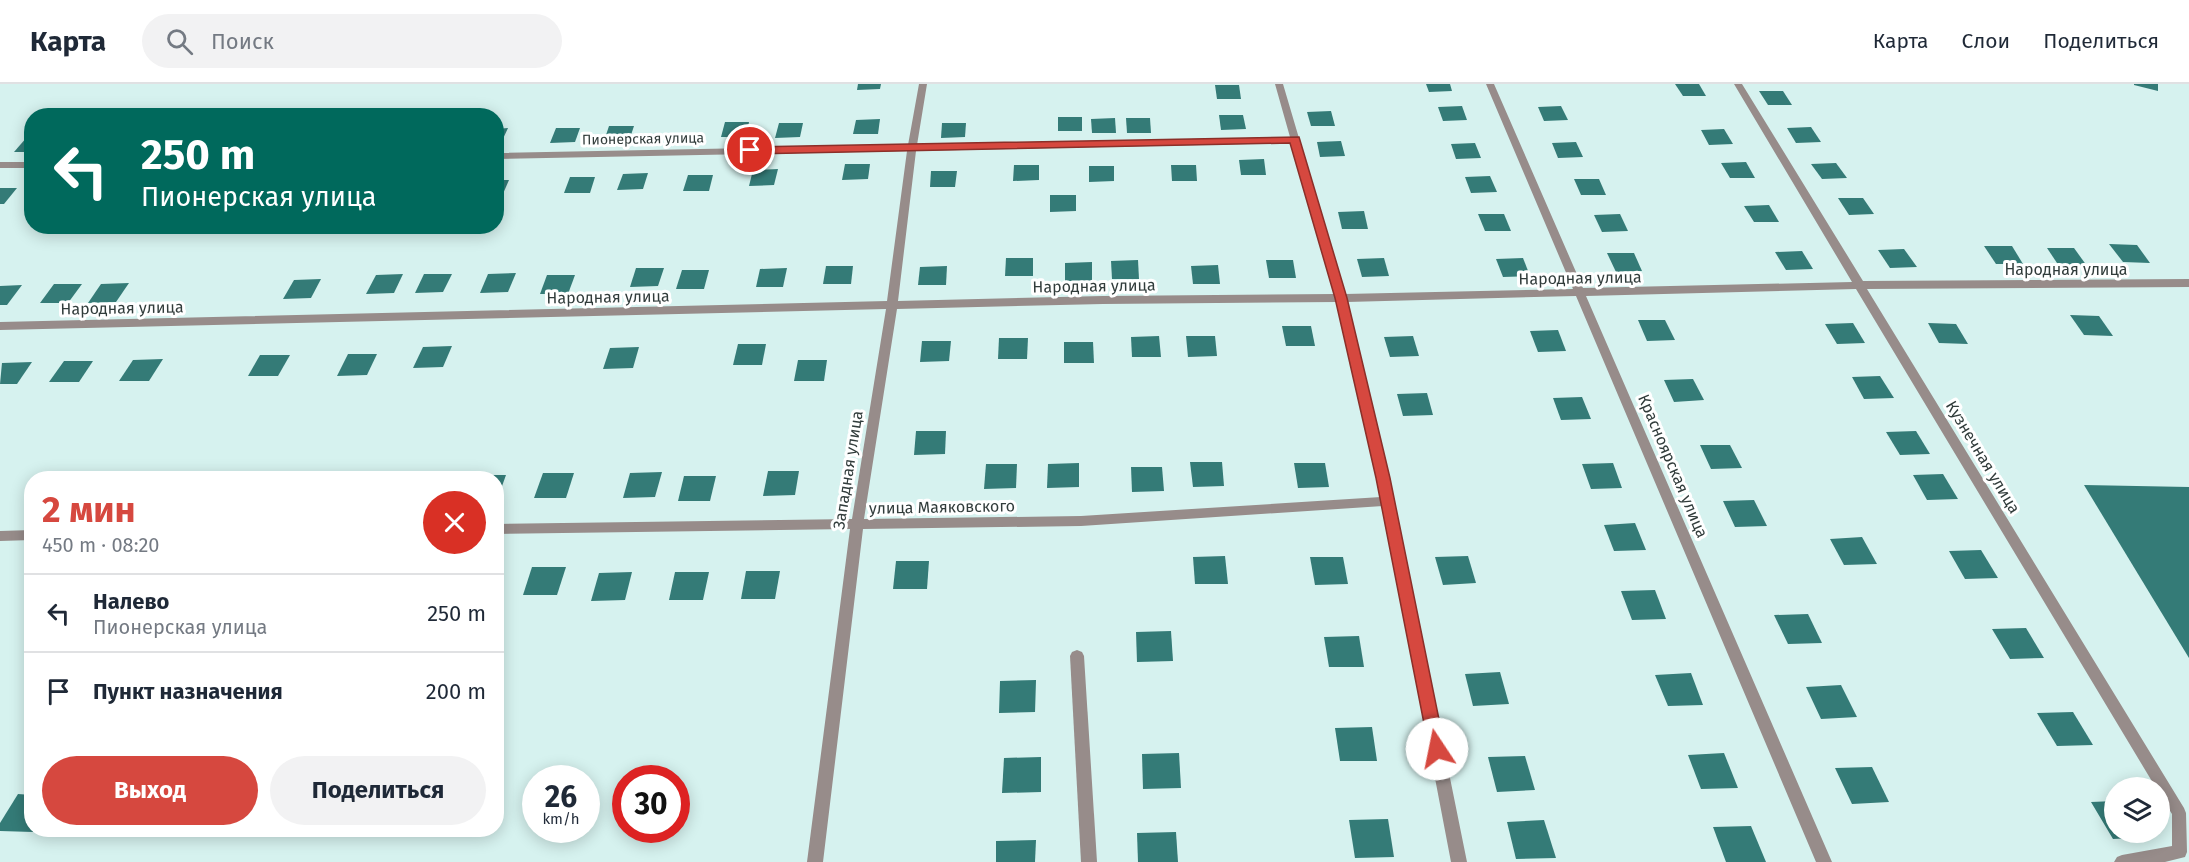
<!DOCTYPE html>
<html lang="ru">
<meta charset="utf-8">
<style>
body{margin:0;font-family:"Fira Sans",sans-serif;background:#f2f2f3;color:#1f2937;height:100vh;display:flex;flex-direction:column;font-size:22px;white-space:nowrap}
*{box-sizing:border-box;margin:0}
p{font-size:20px;color:#747a83}
.icon{flex:none;width:33px;height:33px;fill:none;stroke:currentColor;stroke-width:2;stroke-linecap:round;stroke-linejoin:round}
.map{position:relative;flex:1;overflow:hidden}
.details{position:absolute;left:24px;top:387px;width:480px;height:366px;display:flex;flex-direction:column;background:#fff;border-radius:24px;box-shadow:0 3px 15px #0003}
.details>*{flex:none}
.top-card{position:absolute;left:24px;top:24px;width:480px;height:126px;border-radius:24px;box-shadow:0 3px 15px #0003;background:#00695c;color:#fff;overflow:hidden}
.tools{position:absolute;left:2104px;top:693px;display:grid;gap:12px}
.tools a{display:grid;place-items:center;width:66px;height:66px;border-radius:50%;background:#fff;box-shadow:0 3px 15px #0003;font-size:30px}
.speed{position:absolute;left:522px;top:681px;display:flex;gap:12px;font-size:30px;font-weight:700;text-align:center}
.speed>*{display:grid;place-content:center;width:78px;height:78px;border-radius:50%;background:#fff;box-shadow:0 3px 15px #0003;line-height:1}
.speed small{font-size:15px;font-weight:400}
.speed .limit{border:9px solid #d22;background:#fff;color:#111}
.pin{position:absolute;display:grid;place-items:center;width:51px;height:51px;color:#fff;margin:-26px;border:3px solid #fff;border-radius:50%;box-shadow:0 2px 6px #0007}
.me{position:absolute;width:66px;margin:-33px;rotate:349deg;stroke-linejoin:round;filter:drop-shadow(0 0 4px #0008)}
.turn{display:flex;align-items:center;gap:21px;height:126px;padding:0 18px;font-size:27px}
.turn .icon{width:78px;height:78px;stroke-width:2.5}
.turn b{display:block;font-size:42px;line-height:51px}
.round{display:grid;place-items:center;flex:none;width:63px;height:63px;border-radius:32px;background:#f2f2f3}
.overview{display:flex;align-items:center;justify-content:space-between;height:102px;padding:0 18px}
h1{font-size:36px;font-weight:700;line-height:45px;color:#d6483f}
.cta{display:flex;gap:12px;margin-top:auto;padding:12px 18px}
.cta a{flex:1;height:69px;border-radius:36px;background:#d6483f;color:#fff;font-size:24px;font-weight:700;line-height:69px;text-align:center}
.cta a+a{background:#f2f2f3;color:#1f2937}
ul{padding:0;list-style:none}
li{display:flex;align-items:center;gap:18px;height:78px;padding:0 18px;border-top:2px solid #e0e1e3}
li div{flex:1}
li b{display:block;font-size:22px}
li em{font-style:normal}
header{display:flex;align-items:center;gap:36px;box-sizing:border-box;height:84px;padding:0 30px;background:#fff;border-bottom:2px solid #e0e1e3}
header strong{font-size:28px}
nav{display:flex;gap:33px;margin-inline-start:auto;font-size:21px}
.search{width:420px;height:54px;background:#f2f2f3;display:flex;align-items:center;gap:15px;box-sizing:border-box;padding:0 21px;border-radius:33px;color:#747a83;font-size:22px}
.map>svg:first-child{display:block}
.building{fill:#347b77}
.lines{fill:none;stroke-linecap:round;stroke-linejoin:round}
.minor{fill:#978c8a;fill-rule:evenodd}
.route{fill:#d6483f;stroke:#8b2f29;stroke-width:1.5}
.labels{text-anchor:middle;dominant-baseline:central;stroke-width:6;stroke-linejoin:round;paint-order:stroke}
.far-street-label{font-size:14px;fill:#313c3b;stroke:#fff}
.street-label{font-size:16px;fill:#313c3b;stroke:#fff}
</style>
<header>
<strong>Карта</strong>
<div class="search"><svg class="icon" aria-label="search" viewBox="0 0 24 24"><circle cx="10" cy="10" r="6"/><path d="M15 15l6 6"/></svg>Поиск</div>
<nav><a>Карта</a><a>Слои</a><a>Поделиться</a></nav>
</header>
<div class="map">
<svg width="2189" height="778" viewBox="0 0 2189 778">
<rect width="100%" height="100%" fill="#d6f2ef"/>
<g class="building">
<polygon points="858,0 881,0 880,5 857,6"/>
<polygon points="1426,0 1450,0 1452,7 1429,8"/>
<polygon points="1675,0 1699,0 1706,12 1683,12"/>
<polygon points="2158,0 2158,7 2134,1 2134,0"/>
<polygon points="1215,1 1239,1 1241,15 1217,15"/>
<polygon points="1759,7 1783,7 1792,21 1768,21"/>
<polygon points="1462,22 1467,36 1443,37 1438,23"/>
<polygon points="1561,22 1568,36 1544,37 1538,23"/>
<polygon points="1331,27 1335,42 1311,42 1307,28"/>
<polygon points="1219,31 1243,31 1246,45 1221,46"/>
<rect x="1058" y="33" width="24" height="14"/>
<polygon points="1115,34 1116,49 1092,49 1091,35"/>
<polygon points="1126,34 1150,34 1151,49 1127,49"/>
<polygon points="880,35 878,50 853,50 856,36"/>
<polygon points="725,38 749,38 746,53 721,53"/>
<polygon points="779,39 803,39 800,53 775,54"/>
<polygon points="942,39 966,39 965,53 941,54"/>
<polygon points="609,42 634,42 629,57 604,57"/>
<polygon points="1811,43 1821,58 1796,59 1787,44"/>
<polygon points="508,44 501,59 496,59 496,45"/>
<polygon points="556,44 580,44 575,58 550,59"/>
<polygon points="1724,45 1733,60 1709,61 1701,46"/>
<polygon points="27,53 32,53 32,68 14,68"/>
<polygon points="1341,57 1345,72 1320,73 1317,58"/>
<polygon points="1576,58 1583,73 1558,74 1552,59"/>
<polygon points="1475,59 1481,74 1456,75 1451,60"/>
<polygon points="1264,75 1266,91 1241,91 1239,76"/>
<polygon points="1746,78 1755,94 1730,94 1721,79"/>
<polygon points="1836,79 1847,94 1822,95 1811,80"/>
<polygon points="845,80 870,80 868,95 842,96"/>
<polygon points="1014,81 1039,81 1039,96 1013,97"/>
<polygon points="1171,81 1196,81 1197,97 1172,97"/>
<polygon points="1089,82 1114,82 1114,97 1089,98"/>
<polygon points="778,85 774,101 749,102 753,86"/>
<polygon points="931,87 957,87 955,103 930,103"/>
<polygon points="648,89 643,105 617,106 623,90"/>
<polygon points="688,91 713,91 709,107 683,107"/>
<polygon points="1490,92 1497,108 1471,109 1465,93"/>
<polygon points="570,93 595,93 590,109 564,109"/>
<polygon points="1574,95 1599,95 1606,111 1581,111"/>
<polygon points="496,96 509,96 502,112 496,112"/>
<polygon points="0,104 17,104 4,120 0,120"/>
<polygon points="1050,111 1076,111 1076,127 1050,128"/>
<polygon points="1838,114 1863,114 1874,130 1849,131"/>
<polygon points="1769,121 1779,138 1754,138 1744,122"/>
<polygon points="1364,127 1368,145 1342,145 1338,128"/>
<polygon points="1478,130 1504,130 1511,147 1485,147"/>
<polygon points="1620,130 1628,147 1602,148 1594,131"/>
<polygon points="2109,160 2137,161 2150,179 2123,178"/>
<polygon points="1984,162 2012,162 2023,180 1996,180"/>
<polygon points="2047,164 2074,164 2087,182 2059,182"/>
<polygon points="1904,165 1917,183 1890,184 1878,166"/>
<polygon points="1802,167 1813,185 1786,186 1775,168"/>
<polygon points="1607,169 1634,169 1642,187 1616,188"/>
<polygon points="1006,174 1033,174 1033,192 1005,192"/>
<polygon points="1384,174 1389,192 1362,193 1357,175"/>
<polygon points="1523,174 1530,192 1503,193 1496,175"/>
<polygon points="1138,176 1139,195 1112,195 1111,177"/>
<polygon points="1266,176 1293,176 1296,194 1269,194"/>
<polygon points="1092,178 1092,197 1065,197 1065,179"/>
<polygon points="1218,181 1220,200 1193,200 1191,182"/>
<polygon points="826,182 853,182 851,200 823,200"/>
<polygon points="947,182 946,201 918,201 920,183"/>
<polygon points="636,184 664,184 658,202 630,203"/>
<polygon points="787,184 783,203 756,203 760,185"/>
<polygon points="682,186 709,186 704,205 676,205"/>
<polygon points="516,189 508,208 480,209 488,190"/>
<polygon points="403,190 394,209 366,210 376,191"/>
<polygon points="424,190 452,190 443,208 415,209"/>
<polygon points="547,191 575,191 568,210 540,210"/>
<polygon points="321,195 311,214 283,215 294,196"/>
<polygon points="129,199 116,218 88,219 101,200"/>
<polygon points="54,200 82,200 68,219 40,219"/>
<polygon points="22,201 7,221 0,221 0,202"/>
<polygon points="2070,231 2099,232 2113,252 2084,251"/>
<polygon points="1638,236 1665,236 1675,256 1647,257"/>
<polygon points="1853,239 1865,259 1837,260 1825,240"/>
<polygon points="1928,239 1956,240 1968,260 1939,259"/>
<polygon points="1282,242 1311,242 1315,262 1286,262"/>
<polygon points="1558,246 1566,267 1538,268 1530,247"/>
<polygon points="1159,252 1161,273 1132,273 1131,253"/>
<polygon points="1186,252 1215,252 1217,272 1188,273"/>
<polygon points="1413,252 1419,272 1390,273 1384,253"/>
<polygon points="999,254 1028,254 1027,275 998,275"/>
<polygon points="922,257 951,257 949,277 920,278"/>
<polygon points="1064,258 1093,258 1094,279 1064,279"/>
<polygon points="738,260 766,260 762,281 733,281"/>
<polygon points="452,262 443,283 413,284 423,263"/>
<polygon points="639,263 633,284 603,285 610,264"/>
<polygon points="348,270 377,270 367,291 337,292"/>
<polygon points="260,271 290,271 278,292 248,292"/>
<polygon points="163,275 149,297 119,297 133,276"/>
<polygon points="798,276 827,276 824,297 794,297"/>
<polygon points="64,277 93,277 79,298 49,298"/>
<polygon points="32,278 17,300 0,300 2,279"/>
<polygon points="1880,292 1894,314 1864,315 1852,293"/>
<polygon points="1693,295 1704,316 1674,318 1664,296"/>
<polygon points="1427,309 1433,331 1403,332 1397,310"/>
<polygon points="1582,313 1591,335 1561,336 1553,314"/>
<polygon points="916,347 946,347 945,370 914,371"/>
<polygon points="1916,347 1930,370 1900,371 1886,348"/>
<polygon points="1700,361 1730,361 1742,384 1711,385"/>
<polygon points="1190,378 1222,378 1224,402 1193,403"/>
<polygon points="1079,379 1079,403 1047,404 1048,380"/>
<polygon points="1294,379 1325,379 1329,403 1298,404"/>
<polygon points="1613,379 1622,404 1591,405 1582,380"/>
<polygon points="986,380 1017,380 1016,404 984,405"/>
<polygon points="1131,383 1162,383 1164,407 1132,408"/>
<polygon points="768,387 799,387 795,411 763,412"/>
<polygon points="662,388 655,413 623,414 630,389"/>
<polygon points="543,389 574,389 566,414 534,414"/>
<polygon points="373,390 371,394 339,394 341,391"/>
<polygon points="1943,390 1958,415 1927,416 1913,391"/>
<polygon points="474,391 506,391 497,416 496,394 473,394"/>
<polygon points="265,392 297,392 296,394 264,394"/>
<polygon points="684,392 716,392 710,417 678,417"/>
<polygon points="2084,401 2189,403 2189,574"/>
<polygon points="1754,416 1767,442 1735,443 1723,417"/>
<polygon points="1635,439 1646,466 1614,467 1604,441"/>
<polygon points="1862,453 1877,480 1844,481 1830,455"/>
<polygon points="1981,466 1998,494 1965,495 1949,467"/>
<polygon points="1225,472 1228,500 1195,500 1193,473"/>
<polygon points="1468,472 1476,499 1443,501 1435,473"/>
<polygon points="1310,473 1343,473 1348,500 1315,501"/>
<polygon points="896,477 929,477 927,505 893,505"/>
<polygon points="532,483 566,483 557,511 523,511"/>
<polygon points="746,487 780,487 775,515 741,515"/>
<polygon points="632,488 625,516 591,517 599,489"/>
<polygon points="675,488 709,488 703,516 669,516"/>
<polygon points="1655,506 1666,535 1632,536 1621,507"/>
<polygon points="1808,530 1822,559 1788,560 1774,531"/>
<polygon points="2026,544 2044,574 2010,575 1992,545"/>
<polygon points="1171,547 1173,577 1137,578 1136,548"/>
<polygon points="1359,552 1364,583 1329,583 1324,553"/>
<polygon points="1500,588 1509,620 1473,622 1465,590"/>
<polygon points="1691,589 1703,621 1668,622 1655,591"/>
<polygon points="1036,596 1035,628 999,629 1000,597"/>
<polygon points="1841,601 1857,633 1821,635 1806,603"/>
<polygon points="2073,628 2093,661 2057,662 2037,629"/>
<polygon points="1372,643 1377,677 1340,677 1335,644"/>
<polygon points="1179,669 1181,704 1143,705 1142,670"/>
<polygon points="1724,669 1738,704 1701,705 1688,671"/>
<polygon points="1525,672 1535,706 1497,708 1488,673"/>
<polygon points="1041,673 1041,708 1002,709 1004,674"/>
<polygon points="1872,683 1889,718 1852,720 1835,684"/>
<polygon points="18,710 32,711 33,748 0,747 0,739"/>
<polygon points="2115,717 2115,748 2148,748 2150,753 2113,755 2091,718"/>
<polygon points="1388,735 1394,773 1355,774 1349,736"/>
<polygon points="1544,736 1556,774 1516,775 1507,738"/>
<polygon points="1751,742 1766,778 1726,778 1713,743"/>
<polygon points="1176,748 1178,778 1138,778 1137,749"/>
<polygon points="1036,756 1035,778 996,778 996,757"/>
</g>
<g class="lines">
<g class="minor">
<path d="M 919,0 L 927,0 L 917,61 L 1290,53 L 1275,0 L 1283,0 L 1345,210 L 1573,205 L 1486,0 L 1494,0 L 1583,204 L 1852,198 L 1734,0 L 1742,0 L 1863,197 L 2189,195 L 2189,203 L 1867,205 L 2184,724 L 2186,729 L 2187,768 L 2185,773 L 2165,778 L 2114,778 L 2117,773 L 2122,771 L 2172,762 L 2172,730 L 2160,711 L 2160,704 L 2156,704 L 1856,205 L 1586,212 L 1832,778 L 1816,778 L 1576,212 L 1347,218 L 1394,417 L 1467,778 L 1451,778 L 1383,422 L 1081,442 L 863,445 L 823,778 L 807,778 L 850,445 L 496,450 L 496,440 L 852,435 L 886,225 L 0,246 L 0,238 L 887,217 L 907,67 L 496,75 L 496,69 L 908,61 ZM 1291,59 L 1335,210 L 1103,212 L 898,217 L 916,67 ZM 1337,218 L 1381,413 L 1081,432 L 864,435 L 897,225 L 1103,220 Z"/>
<rect x="0" y="78" width="32" height="6"/>
<polygon points="32,446 32,456 0,457 0,447"/>
<polygon points="1077,566 1082,568 1084,572 1097,778 1081,778 1070,572 1072,568"/>
</g>
</g>
<polygon class="route" points="1299,53 1347,214 1390,394 1445,665 1443,671 1437,673 1431,671 1429,665 1376,394 1335,214 1290,59 750,70 745,66 750,63"/>
<g class="labels">
<g class="far-street-label">
<text transform="translate(643 55) rotate(-1)">Пионерская улица</text>
</g>
<g class="street-label">
<text x="2066" y="185">Народная улица</text>
<text transform="translate(1580 194) rotate(-1)">Народная улица</text>
<text transform="translate(1094 202) rotate(-1)">Народная улица</text>
<text transform="translate(608 213) rotate(-1)">Народная улица</text>
<text transform="translate(122 224) rotate(-1)">Народная улица</text>
<text transform="translate(1983 373) rotate(59)">Кузнечная улица</text>
<text transform="translate(1673 382) rotate(67)">Красноярская улица</text>
<text transform="translate(848 386) rotate(-81)">Западная улица</text>
<text transform="translate(942 423) rotate(-1)">улица Маяковского</text>
</g>
</g>
</svg>
<div class="tools">
<a><svg class="icon" aria-label="layers" viewBox="0 0 24 24"><path d="M12 4l9 5-9 5-9-5zM3 14l9 5 9-5"/></svg></a>
</div>
<div class="speed"><div>26<small>km/h</small></div><div class="limit">30</div></div>
<div class="pin" style="left:750px;top:66px;background:#d93025"><svg class="icon" aria-label="arrive" viewBox="0 0 24 24"><path d="M6 21V4h12l-3 4 3 4H6"/></svg></div>
<svg class="me" style="left:1437px;top:665px" viewBox="-20 -20 40 40"><circle r="19" fill="#fff"/><path d="M0-13L10 11 0 6-10 11z" fill="#d6483f"/></svg>
<div class="top-card">
<div class="turn"><svg class="icon" aria-label="left" viewBox="0 0 24 24"><path d="M17 20v-9H6M10 6l-5 5 5 5"/></svg><div><b>250 m</b>Пионерская улица</div></div>
</div>
<section class="details">
<div class="overview"><div><h1>2 мин</h1><p>450 m · 08:20</p></div><a class="round" style="background:#d93025;color:#fff"><svg class="icon" aria-label="close" viewBox="0 0 24 24"><path d="M6 6l12 12M18 6L6 18"/></svg></a></div>
<ul>
<li><svg class="icon" aria-label="left" viewBox="0 0 24 24"><path d="M17 20v-9H6M10 6l-5 5 5 5"/></svg><div><b>Налево</b><p>Пионерская улица</p></div><em>250 m</em></li>
<li><svg class="icon" aria-label="arrive" viewBox="0 0 24 24"><path d="M6 21V4h12l-3 4 3 4H6"/></svg><div><b>Пункт назначения</b></div><em>200 m</em></li>
</ul>
<div class="cta"><a>Выход</a><a>Поделиться</a></div>
</section>
</div>
